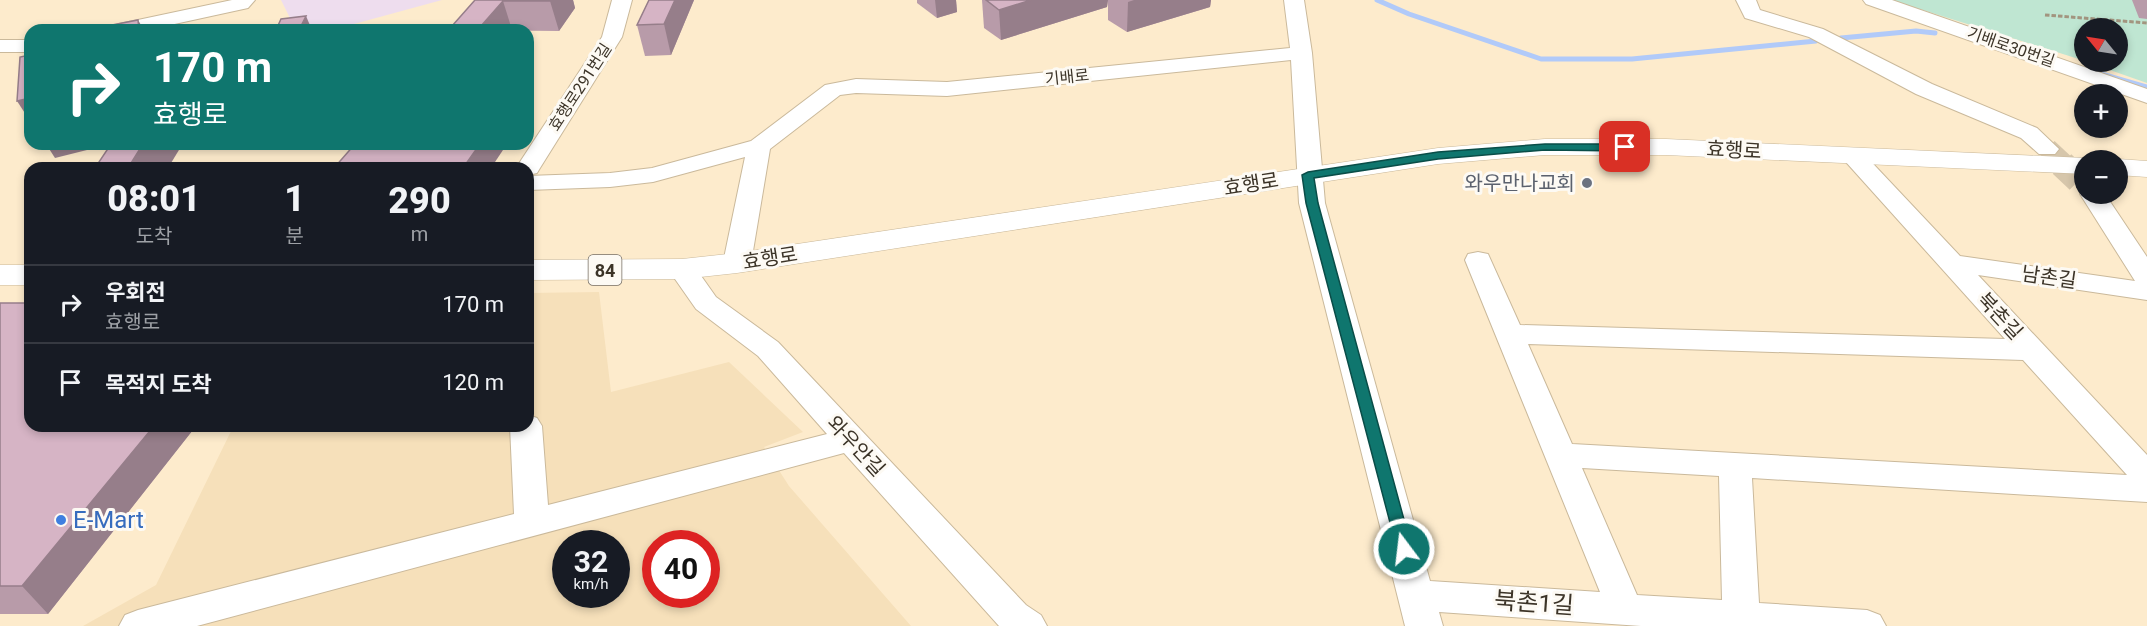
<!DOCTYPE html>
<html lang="ko">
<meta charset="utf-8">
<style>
body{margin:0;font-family:Roboto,"Noto Sans KR",sans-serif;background:#242831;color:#f1f3f6;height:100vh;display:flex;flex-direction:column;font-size:22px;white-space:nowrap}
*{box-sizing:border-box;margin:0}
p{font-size:20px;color:#9ea1a6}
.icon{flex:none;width:33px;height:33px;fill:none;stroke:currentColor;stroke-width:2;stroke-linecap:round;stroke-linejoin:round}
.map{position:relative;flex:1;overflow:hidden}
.side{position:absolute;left:24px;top:162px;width:510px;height:270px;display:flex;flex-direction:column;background:#171b24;border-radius:18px;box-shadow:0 3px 9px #0003}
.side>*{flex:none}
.banner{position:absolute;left:24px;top:24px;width:510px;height:126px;border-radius:18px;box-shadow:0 3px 9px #0003;background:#0f766e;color:#fff;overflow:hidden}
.needle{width:39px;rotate:300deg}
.buttons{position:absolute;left:2074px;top:18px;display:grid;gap:12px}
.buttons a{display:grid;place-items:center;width:54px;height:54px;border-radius:50%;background:#171b24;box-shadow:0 3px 9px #0003;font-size:30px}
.speed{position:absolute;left:552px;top:530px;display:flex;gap:12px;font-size:30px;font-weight:700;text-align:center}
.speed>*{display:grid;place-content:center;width:78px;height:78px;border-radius:50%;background:#171b24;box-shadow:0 3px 9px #0003;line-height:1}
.speed small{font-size:15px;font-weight:400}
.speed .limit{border:9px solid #d22;background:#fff;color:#111}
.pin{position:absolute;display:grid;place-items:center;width:51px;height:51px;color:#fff;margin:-26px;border-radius:12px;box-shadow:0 3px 9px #0006}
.me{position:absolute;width:66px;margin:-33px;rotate:345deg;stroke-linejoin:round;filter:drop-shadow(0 0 4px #0008)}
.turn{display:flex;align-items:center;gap:21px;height:126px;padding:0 30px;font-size:27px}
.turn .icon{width:78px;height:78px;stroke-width:2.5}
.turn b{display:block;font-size:42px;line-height:51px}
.eta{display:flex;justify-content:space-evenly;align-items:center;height:102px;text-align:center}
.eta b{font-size:36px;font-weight:800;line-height:42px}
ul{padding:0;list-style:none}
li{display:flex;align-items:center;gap:18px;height:78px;padding:0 30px;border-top:2px solid #363941}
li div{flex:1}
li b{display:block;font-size:22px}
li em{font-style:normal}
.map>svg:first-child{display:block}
.built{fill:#f6e0ba;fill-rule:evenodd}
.education{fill:#ede}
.green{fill:#bfe6d2}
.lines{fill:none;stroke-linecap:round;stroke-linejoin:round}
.stream{stroke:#b1caf9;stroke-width:5}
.minor-tunnel-far1{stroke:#d6c6ab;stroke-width:22;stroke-dasharray:22 10;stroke-linecap:butt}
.minor-tunnel{stroke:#d6c6ab;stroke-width:27;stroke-dasharray:27 14;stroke-linecap:butt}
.minor-casing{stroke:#cab99b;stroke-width:2}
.major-casing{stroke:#cab99b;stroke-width:1}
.path{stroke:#a2957f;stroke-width:3;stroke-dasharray:4.5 2;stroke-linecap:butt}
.minor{fill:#fff;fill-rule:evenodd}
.major{fill:#fff;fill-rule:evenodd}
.wall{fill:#b89ba9}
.shaded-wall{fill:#967e8a}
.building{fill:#d6b4c5;stroke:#967e8a;stroke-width:1.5}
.route{fill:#0f766e;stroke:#0a4d48;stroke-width:1.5}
.worship-dot{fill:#6b7280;stroke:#fdfaf4;stroke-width:2}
.shop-dot{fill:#3f7fe0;stroke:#fdfaf4;stroke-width:2}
.labels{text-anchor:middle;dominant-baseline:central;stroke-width:6;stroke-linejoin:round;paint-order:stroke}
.far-street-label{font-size:16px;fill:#3c3428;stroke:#fdfaf4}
.shield{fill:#fdfaf4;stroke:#766f65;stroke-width:1.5}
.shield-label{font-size:18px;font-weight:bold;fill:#3c3428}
.street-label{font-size:20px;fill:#3c3428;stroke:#fdfaf4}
.worship-label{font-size:20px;fill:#5b616d;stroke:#fdfaf4;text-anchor:end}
.near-shop-label{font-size:24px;fill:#366cbe;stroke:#fdfaf4;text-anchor:start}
.near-street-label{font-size:24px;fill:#3c3428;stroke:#fdfaf4}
</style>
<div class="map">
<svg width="2147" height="626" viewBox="0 0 2147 626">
<rect width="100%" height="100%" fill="#fdebcc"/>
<path class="built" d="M 599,292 L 611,392 L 729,362 L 803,432 L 764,447 L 789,486 L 911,626 L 83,626 L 156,585 L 233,427 L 528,426 L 528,293 ZM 566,543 L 616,543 L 616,594 L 566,594 ZM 656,543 L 706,543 L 706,594 L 656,594 Z"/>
<polygon class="education" points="281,0 442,0 332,30 296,30"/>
<polygon class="green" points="1891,0 2147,0 2147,83 2087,62 2118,62 2118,28 2085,28 2085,61"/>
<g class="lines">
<g class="stream">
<polyline points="1377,0 1409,14 1541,59 1632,59 1816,41"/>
<polyline points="1841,38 1916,31 1935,33"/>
<polyline points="2098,73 2147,87"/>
</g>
<polyline class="minor-tunnel-far1" points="2047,149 2064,165"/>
<polyline class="minor-tunnel" points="2062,164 2079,180"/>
<g class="minor-casing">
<g id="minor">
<polygon points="232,0 255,0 248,8 147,30 109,30 112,26 119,24"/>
<polygon points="612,0 632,0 622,37 540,168 537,173 528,175 528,168 516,168 602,37"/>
<path d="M 1284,0 L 1304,0 L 1312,53 L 1325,203 L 1430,581 L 1600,592 L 1465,260 L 1468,254 L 1478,252 L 1488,254 L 1520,325 L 2005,339 L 1845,161 L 1841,156 L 1845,151 L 1853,149 L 1861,151 L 1960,256 L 2135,281 L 2080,194 L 2085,188 L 2085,194 L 2105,194 L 2147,257 L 2147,300 L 1978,275 L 2147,455 L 2147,502 L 1752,478 L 1759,603 L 1867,610 L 1880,615 L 1886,626 L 1641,626 L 1439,612 L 1443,626 L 1405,626 L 1299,203 L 1291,60 L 947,96 L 856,93 L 840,95 L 770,149 L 751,263 L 747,269 L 737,271 L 727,269 L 723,263 L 745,157 L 653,182 L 610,187 L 528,190 L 528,176 L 610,173 L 652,168 L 751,141 L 825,85 L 856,79 L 947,82 L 1290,48 ZM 1528,344 L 2023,360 L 2127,475 L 1572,444 ZM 1582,468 L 1719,476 L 1722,600 L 1637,595 Z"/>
<polygon points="1736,0 1756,0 1760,10 1823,29 1932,84 2037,128 2059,149 2055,154 2039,154 2021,138 1916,94 1809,37 1745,18"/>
<polygon points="1863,0 1892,0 2147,89 2147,103 1866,4"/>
<rect x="0" y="40" width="30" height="12"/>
<polygon points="682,261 692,263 716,297 778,342 1026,605 1041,615 1047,626 999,626 844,453 197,626 119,626 125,615 138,610 514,514 510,426 528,426 528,415 537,418 542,426 548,505 827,434 758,356 696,309 668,269 672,263"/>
</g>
</g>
<g class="major-casing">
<g id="major">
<polygon points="1545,139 1666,139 2085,158 2095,160 2085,160 2085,174 1666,155 1545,155 1438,164 737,273 682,279 528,280 528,260 682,259 737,253 1438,148"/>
<polygon points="2118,159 2147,161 2147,177 2118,175 2118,160 2110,160"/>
<rect x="0" y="265" width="30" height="20"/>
</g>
</g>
<polyline class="path" points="2045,15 2147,23"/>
<use href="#minor" class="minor"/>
<use href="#major" class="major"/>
</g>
<g class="wall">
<polygon points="475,0 573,0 575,8 559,31 453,30 452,26"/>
<polygon points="649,0 694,0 671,55 645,56 637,25"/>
<polygon points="917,0 956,0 957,12 937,18 917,3"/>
<polygon points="982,0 1108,0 1107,7 1001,40 984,28"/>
<polygon points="1108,0 1211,0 1210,7 1127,32 1108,20"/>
<polygon points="2132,0 2147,0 2147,19 2139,18"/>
<polygon points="0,303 30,426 196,426 48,614 0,614"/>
</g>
<g class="shaded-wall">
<polygon points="550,0 573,0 575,8 559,31 550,1"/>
<polygon points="675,0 694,0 671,55 664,24"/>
<polygon points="935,0 956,0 957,12 937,18"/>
<polygon points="1031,0 1108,0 1107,7 1001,40 999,10"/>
<polygon points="1134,0 1211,0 1210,7 1127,32 1128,2"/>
<polygon points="503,1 512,30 483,30 481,26"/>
<polygon points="306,16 312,30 299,30"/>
<polygon points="138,20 144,30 139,30"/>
<polygon points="30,98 30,121 17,101"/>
<polygon points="46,144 91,144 91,149 55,158"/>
<polygon points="143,144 181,144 182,145 168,168 128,168"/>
<polygon points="480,144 507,144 491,168 463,168"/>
<polygon points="154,426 196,426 48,614 22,586"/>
</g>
<g class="building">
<polygon points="475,0 550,0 550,1 503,1 481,26 452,26"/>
<polygon points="649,0 675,0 664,24 637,25"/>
<polygon points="986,0 1031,0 999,10"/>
<polygon points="306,16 299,30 276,30 281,19"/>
<polygon points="138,20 139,30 91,30 91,29"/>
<polygon points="30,55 30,98 17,101 20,57"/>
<polygon points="111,144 143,144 128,168 95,168"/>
<polygon points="355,144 480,144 463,168 334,168"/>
<polygon points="0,303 30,303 30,426 154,426 22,586 0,586"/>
</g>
<polygon class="route" points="1545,144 1625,144 1631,147 1625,151 1545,150 1438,159 1314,178 1318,203 1412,549 1410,553 1398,553 1306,203 1302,175 1308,172 1438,152"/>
<circle class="worship-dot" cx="1587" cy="183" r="6"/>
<circle class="shop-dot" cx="61" cy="520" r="6"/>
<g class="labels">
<g class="far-street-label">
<text transform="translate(2011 47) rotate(19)">기배로30번길</text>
<text transform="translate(1067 77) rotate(-6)">기배로</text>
<text transform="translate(580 87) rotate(-57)">효행로291번길</text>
</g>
<rect class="shield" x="588.5" y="255" width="33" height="30" rx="4.5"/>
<g class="shield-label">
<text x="605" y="270">84</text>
</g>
<g class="street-label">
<text transform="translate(1734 150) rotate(3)">효행로</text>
<text transform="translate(1251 184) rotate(-9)">효행로</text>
<text transform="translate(770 258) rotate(-9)">효행로</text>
<text transform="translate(2049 277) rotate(8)">남촌길</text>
<text transform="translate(2000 316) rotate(47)">북촌길</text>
<text transform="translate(856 446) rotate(47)">와우안길</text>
</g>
<g class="worship-label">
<text x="1575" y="183">와우만나교회</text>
</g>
<g class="near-shop-label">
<text x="73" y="520">E-Mart</text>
</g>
<g class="near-street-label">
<text transform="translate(1534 603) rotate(4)">북촌1길</text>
</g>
</g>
</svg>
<div class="buttons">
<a><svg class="needle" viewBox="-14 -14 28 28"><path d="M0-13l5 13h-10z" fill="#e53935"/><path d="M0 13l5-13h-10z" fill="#9ea1a6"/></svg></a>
<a>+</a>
<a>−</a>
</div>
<div class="speed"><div>32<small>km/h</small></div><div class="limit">40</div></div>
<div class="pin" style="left:1625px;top:147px;background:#d93025"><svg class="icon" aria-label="arrive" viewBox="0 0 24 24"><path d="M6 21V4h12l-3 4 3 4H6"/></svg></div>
<svg class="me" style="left:1404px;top:549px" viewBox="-20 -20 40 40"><circle r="17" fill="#0f766e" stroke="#fff" stroke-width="3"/><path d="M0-11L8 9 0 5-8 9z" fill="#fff"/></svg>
<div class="banner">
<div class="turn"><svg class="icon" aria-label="right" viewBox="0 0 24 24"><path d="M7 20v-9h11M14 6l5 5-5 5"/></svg><div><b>170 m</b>효행로</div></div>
</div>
<section class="side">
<div class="eta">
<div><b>08:01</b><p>도착</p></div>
<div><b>1</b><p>분</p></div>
<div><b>290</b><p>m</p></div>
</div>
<ul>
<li><svg class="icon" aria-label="right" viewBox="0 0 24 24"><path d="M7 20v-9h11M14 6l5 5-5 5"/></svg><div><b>우회전</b><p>효행로</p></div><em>170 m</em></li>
<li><svg class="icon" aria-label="arrive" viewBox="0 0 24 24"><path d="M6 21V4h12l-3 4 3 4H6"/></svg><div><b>목적지 도착</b></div><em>120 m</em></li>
</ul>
</section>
</div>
